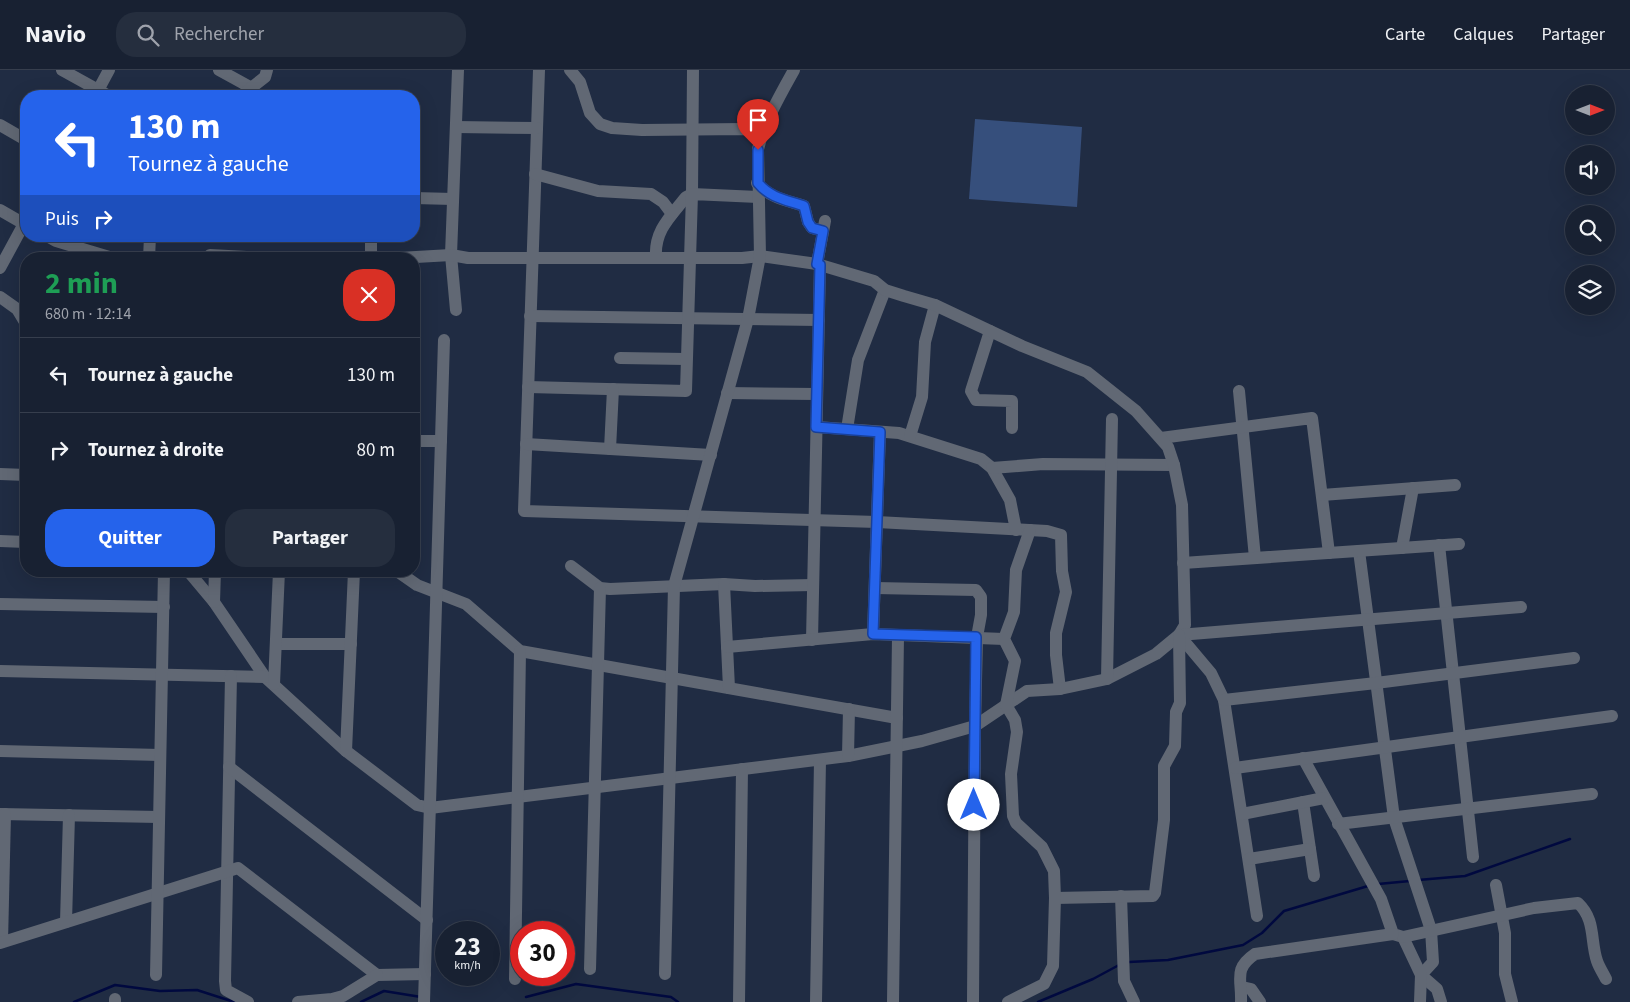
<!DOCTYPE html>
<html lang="fr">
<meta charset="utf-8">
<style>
body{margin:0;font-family:"Source Sans 3",sans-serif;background:#252e3e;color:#f1f3f6;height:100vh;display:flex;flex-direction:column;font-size:19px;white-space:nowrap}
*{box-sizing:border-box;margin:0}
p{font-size:16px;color:#9fa3ac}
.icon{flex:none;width:28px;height:28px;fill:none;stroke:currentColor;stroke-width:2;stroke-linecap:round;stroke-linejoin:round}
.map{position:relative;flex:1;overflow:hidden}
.details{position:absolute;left:20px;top:182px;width:400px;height:325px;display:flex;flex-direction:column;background:#182132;border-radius:20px;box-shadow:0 5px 20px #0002,0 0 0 1px #363e4d}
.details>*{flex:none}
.guide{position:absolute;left:20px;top:20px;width:400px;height:152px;border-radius:20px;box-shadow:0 5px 20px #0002,0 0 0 1px #363e4d;background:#2563eb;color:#fff;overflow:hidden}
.needle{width:32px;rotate:90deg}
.buttons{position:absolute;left:1565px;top:15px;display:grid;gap:10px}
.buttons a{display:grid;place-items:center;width:50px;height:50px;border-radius:50%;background:#182132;box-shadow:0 5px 20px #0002,0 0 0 1px #363e4d;font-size:25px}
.speed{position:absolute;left:435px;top:851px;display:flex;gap:10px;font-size:25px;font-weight:700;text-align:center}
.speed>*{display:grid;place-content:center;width:65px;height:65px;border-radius:50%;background:#182132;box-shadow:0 5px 20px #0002,0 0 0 1px #363e4d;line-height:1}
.speed small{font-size:12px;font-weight:400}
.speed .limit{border:8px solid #d22;background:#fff;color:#111}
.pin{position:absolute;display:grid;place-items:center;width:42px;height:42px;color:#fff;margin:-51px -21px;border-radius:50% 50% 50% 0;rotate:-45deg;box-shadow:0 0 5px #0007}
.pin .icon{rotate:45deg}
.me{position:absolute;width:55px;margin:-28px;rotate:0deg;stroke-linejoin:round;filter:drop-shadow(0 0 4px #0008)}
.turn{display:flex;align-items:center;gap:18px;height:105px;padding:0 25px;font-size:22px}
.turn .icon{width:65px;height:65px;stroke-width:2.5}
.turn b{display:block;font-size:35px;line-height:42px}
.then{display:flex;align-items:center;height:48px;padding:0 25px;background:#0003;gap:10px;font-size:19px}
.round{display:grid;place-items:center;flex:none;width:52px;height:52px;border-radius:20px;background:#252e3e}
.headline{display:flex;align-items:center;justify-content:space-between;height:85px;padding:0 25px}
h1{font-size:30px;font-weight:700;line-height:38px;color:#1e9e55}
.primary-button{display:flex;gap:10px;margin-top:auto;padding:10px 25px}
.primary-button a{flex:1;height:58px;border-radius:20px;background:#2563eb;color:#fff;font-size:20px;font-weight:700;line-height:58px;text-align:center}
.primary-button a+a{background:#252e3e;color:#f1f3f6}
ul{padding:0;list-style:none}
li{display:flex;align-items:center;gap:15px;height:75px;padding:0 25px;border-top:1px solid #363e4d}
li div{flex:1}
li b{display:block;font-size:19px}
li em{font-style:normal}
header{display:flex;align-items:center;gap:30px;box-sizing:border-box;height:70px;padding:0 25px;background:#182132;border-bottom:1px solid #363e4d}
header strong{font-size:24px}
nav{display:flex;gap:28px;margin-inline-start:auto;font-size:18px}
.search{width:350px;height:45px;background:#252e3e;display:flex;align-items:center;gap:12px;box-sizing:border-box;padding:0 18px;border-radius:20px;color:#9fa3ac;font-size:19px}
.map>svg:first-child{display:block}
.green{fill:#364f7c}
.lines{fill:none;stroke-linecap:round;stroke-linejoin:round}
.stream{stroke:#00093f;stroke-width:2.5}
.minor{stroke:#616874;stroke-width:12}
.route-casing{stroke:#184099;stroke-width:12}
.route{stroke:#2563eb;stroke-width:9}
</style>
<header>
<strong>Navio</strong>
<div class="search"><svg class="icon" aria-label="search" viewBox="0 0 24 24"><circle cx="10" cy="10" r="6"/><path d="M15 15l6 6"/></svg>Rechercher</div>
<nav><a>Carte</a><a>Calques</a><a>Partager</a></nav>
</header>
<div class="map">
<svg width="1630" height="932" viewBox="0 0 1630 932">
<rect width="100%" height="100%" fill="#202c43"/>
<polygon class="green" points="975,49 1082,57 1077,137 969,129"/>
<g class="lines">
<g class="stream">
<polyline points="1418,810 1465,806 1570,769"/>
<polyline points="1378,814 1410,811"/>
<polyline points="1129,892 1168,890 1243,875 1262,863 1284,841 1368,816"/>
<polyline points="526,927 576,914 671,927 678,932"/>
<polyline points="74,932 115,915 160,921 197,920 234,932"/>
<polyline points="361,932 384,921 421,927"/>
<polyline points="1038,932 1093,909 1119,895"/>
</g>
<g class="minor">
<polyline points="62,0 109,26"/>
<polyline points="219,0 250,17"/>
<polyline points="539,0 524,441 877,452 1047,461 1061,465 1062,501 1066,522 1056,563 1056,585 1060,619"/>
<polyline points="570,0 580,12 590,43 600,54 612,58 642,60 745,59 761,66"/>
<polyline points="95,26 109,0"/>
<polyline points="241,26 265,7 267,0"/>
<polyline points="0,55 26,70"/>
<polyline points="456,57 537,58"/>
<polyline points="535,104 598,121 651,124 663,132 672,144"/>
<path d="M 757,113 C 770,128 786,130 804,136 L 808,152 L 812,158 L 823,161"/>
<polyline points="414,128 453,129"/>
<polyline points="0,140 26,155"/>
<polyline points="47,166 56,171 116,189"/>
<polyline points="210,185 286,189"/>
<path d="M 656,188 C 654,161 670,147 686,127 L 692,124 L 693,0"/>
<polyline points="149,189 150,166"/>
<polyline points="371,189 371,166"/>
<polyline points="817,194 825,151"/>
<polyline points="0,198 26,150"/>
<polyline points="0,227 17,239 26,254"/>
<polyline points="456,240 451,185 458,0"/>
<polyline points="530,246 819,250"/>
<polyline points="990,261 971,321 976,330 1012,331 1012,358"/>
<polyline points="620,288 686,289"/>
<polyline points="528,317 686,321 692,124 758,127"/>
<polyline points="1239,321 1255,488"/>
<polyline points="727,323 817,324"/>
<polyline points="817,357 899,363 981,389 992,398 1010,430 1016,460"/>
<polyline points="847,359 858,290 885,220"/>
<polyline points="910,366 922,327 925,272 935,235"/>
<polyline points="1161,368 1312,348 1329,483"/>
<polyline points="414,371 441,371"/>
<polyline points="526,374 711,385"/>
<polyline points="610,379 613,319"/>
<polyline points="992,398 1043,394 1174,395"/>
<polyline points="0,404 26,405"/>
<polyline points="1322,425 1455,415"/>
<polyline points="0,471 26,472"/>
<polyline points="1439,475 1473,787"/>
<polyline points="1402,478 1413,418"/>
<polyline points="1359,481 1394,748 1431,860 1433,892 1421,905 1437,919 1441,932"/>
<polyline points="1183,493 1459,474"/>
<polyline points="571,496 600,518 610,519 724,514 755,516 813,515"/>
<polyline points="188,501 214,532 265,607 346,681 417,735 430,738 848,686 922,671 975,656 1027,621 1060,619 1107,609 1156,584 1179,565 1185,555 1182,435 1174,395 1168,377 1136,341 1087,302 1022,276 935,235 904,226 885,220 874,211 817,194 760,186 742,188 468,188 451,185 381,189"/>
<polyline points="397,501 417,515 466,534 520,581 897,648"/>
<polyline points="724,514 729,618"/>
<polyline points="875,518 976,520 981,527 981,545 977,567 975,656 973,932"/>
<polyline points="214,532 215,501"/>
<polyline points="0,534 164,537"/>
<polyline points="873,564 880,362"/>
<polyline points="1179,565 1521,537"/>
<polyline points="1179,565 1211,603 1224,630 1257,846"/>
<polyline points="812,570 820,195"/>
<polyline points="276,574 351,574"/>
<polyline points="727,577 873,564 1004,569"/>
<polyline points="0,601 265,607"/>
<polyline points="231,606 225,911 226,920 248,932"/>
<polyline points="1107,609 1112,349"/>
<polyline points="274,614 279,501"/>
<polyline points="1224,630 1376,613 1574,588"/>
<polyline points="0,681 160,685"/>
<polyline points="346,681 354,501"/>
<polyline points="848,686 849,639"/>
<polyline points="1303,688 1381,829 1393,864 1403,867 1421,905 1420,932"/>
<polyline points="229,697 427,850"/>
<polyline points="1235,698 1612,646"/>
<polyline points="1303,732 1314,806"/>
<polyline points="0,744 159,747"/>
<polyline points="1242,744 1324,728"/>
<polyline points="1338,754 1592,724"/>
<polyline points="1249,789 1310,779"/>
<polyline points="1496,815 1505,863 1505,904 1512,932"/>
<polyline points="1121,826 1124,911 1134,932"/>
<polyline points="1055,828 1153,826 1155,823 1164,750 1164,696 1175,676 1176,642 1180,633 1179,565"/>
<polyline points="66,852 69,745"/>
<path d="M 1403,867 L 1534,838 L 1578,833 C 1596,850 1590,870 1597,891 C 1599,897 1603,903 1606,909"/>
<polyline points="2,872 5,744"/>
<polyline points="0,873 238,798 377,905 425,904"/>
<polyline points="590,899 600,518"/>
<path d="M 665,904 L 674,516 L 748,249 L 760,186 L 758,79 C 765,51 780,25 794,0"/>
<polyline points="156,905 164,501"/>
<polyline points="515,909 520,581"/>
<polyline points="1242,917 1251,919 1260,932"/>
<polyline points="115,929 115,932"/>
<polyline points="298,932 332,929 343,926 377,905"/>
<polyline points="424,932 444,270"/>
<polyline points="739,932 742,699"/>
<polyline points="816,932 820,690"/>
<polyline points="893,932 898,566"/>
<polyline points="1008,932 1044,914 1053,896 1055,828 1054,801 1042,777 1016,753 1013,746 1011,704 1017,662 1015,650 1006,635 1015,591 1004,569 1014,542 1016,500 1030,460"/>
<path d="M 1241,932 C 1242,909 1233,899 1255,884 L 1393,864"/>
</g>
</g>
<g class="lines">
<g class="route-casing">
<path id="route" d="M 758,80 L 758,113 C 770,128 787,130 804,136 L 808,152 L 812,158 L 823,161 L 817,194 L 820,195 L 816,357 L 880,362 L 873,564 L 976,567 L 974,735"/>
</g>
<use href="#route" class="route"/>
</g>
</svg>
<div class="buttons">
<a><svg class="needle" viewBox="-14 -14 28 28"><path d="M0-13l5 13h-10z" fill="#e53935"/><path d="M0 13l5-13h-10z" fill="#9fa3ac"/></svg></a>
<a><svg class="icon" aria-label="sound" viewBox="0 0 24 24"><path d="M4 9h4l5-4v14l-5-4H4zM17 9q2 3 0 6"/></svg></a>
<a><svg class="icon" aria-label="search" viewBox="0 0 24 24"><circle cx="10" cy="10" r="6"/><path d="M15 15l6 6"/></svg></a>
<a><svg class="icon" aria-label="layers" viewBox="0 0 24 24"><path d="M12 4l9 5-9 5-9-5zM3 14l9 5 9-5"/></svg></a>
</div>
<div class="speed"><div>23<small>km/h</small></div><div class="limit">30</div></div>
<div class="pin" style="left:758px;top:80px;background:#d93025"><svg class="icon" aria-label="arrive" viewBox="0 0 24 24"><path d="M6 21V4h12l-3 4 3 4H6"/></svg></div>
<svg class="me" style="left:974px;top:735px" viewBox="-20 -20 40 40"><circle r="19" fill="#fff"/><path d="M0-13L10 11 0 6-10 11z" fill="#2563eb"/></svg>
<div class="guide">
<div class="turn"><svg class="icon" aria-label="left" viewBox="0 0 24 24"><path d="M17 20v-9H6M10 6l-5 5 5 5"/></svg><div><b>130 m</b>Tournez à gauche</div></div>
<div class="then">Puis<svg class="icon" aria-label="right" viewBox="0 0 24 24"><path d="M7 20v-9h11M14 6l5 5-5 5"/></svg></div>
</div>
<section class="details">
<div class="headline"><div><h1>2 min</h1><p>680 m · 12:14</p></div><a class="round" style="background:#d93025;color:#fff"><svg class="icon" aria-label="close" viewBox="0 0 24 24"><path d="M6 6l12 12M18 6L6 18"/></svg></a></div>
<ul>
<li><svg class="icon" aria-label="left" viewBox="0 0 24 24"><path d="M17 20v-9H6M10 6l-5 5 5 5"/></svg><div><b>Tournez à gauche</b></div><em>130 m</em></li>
<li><svg class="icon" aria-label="right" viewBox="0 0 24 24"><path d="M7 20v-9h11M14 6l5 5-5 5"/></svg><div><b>Tournez à droite</b></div><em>80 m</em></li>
</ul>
<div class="primary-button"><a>Quitter</a><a>Partager</a></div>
</section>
</div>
